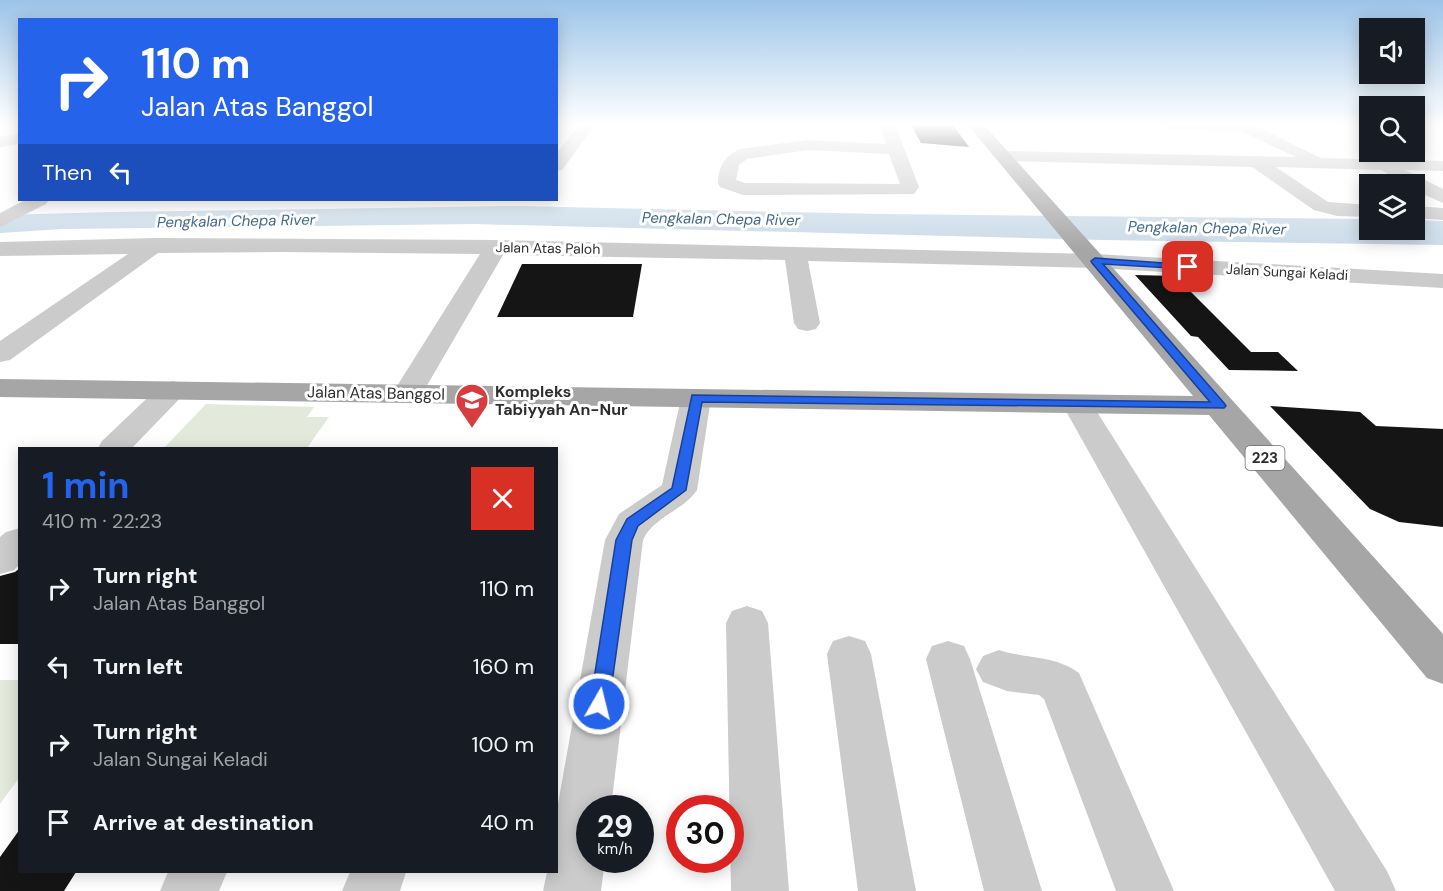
<!DOCTYPE html>
<meta charset="utf-8">
<style>
body{margin:0;font-family:"DM Sans",sans-serif;background:#242831;color:#f1f3f6;height:100vh;display:flex;flex-direction:column;font-size:22px;white-space:nowrap}
*{box-sizing:border-box;margin:0}
p{font-size:20px;color:#9ea1a6}
.icon{flex:none;width:33px;height:33px;fill:none;stroke:currentColor;stroke-width:2;stroke-linecap:round;stroke-linejoin:round}
.map{position:relative;flex:1;overflow:hidden}
.sheet{position:absolute;left:18px;top:447px;width:540px;height:426px;display:flex;flex-direction:column;background:#171b24;border-radius:0px;box-shadow:0 3px 15px #0003}
.sheet>*{flex:none}
.hud{position:absolute;left:18px;top:18px;width:540px;height:183px;border-radius:0px;box-shadow:0 3px 15px #0003;background:#2563eb;color:#fff;overflow:hidden}
.controls{position:absolute;left:1359px;top:18px;display:grid;gap:12px}
.controls a{display:grid;place-items:center;width:66px;height:66px;border-radius:0px;background:#171b24;box-shadow:0 3px 15px #0003;font-size:30px}
.speed{position:absolute;left:576px;top:795px;display:flex;gap:12px;font-size:30px;font-weight:700;text-align:center}
.speed>*{display:grid;place-content:center;width:78px;height:78px;border-radius:50%;background:#171b24;box-shadow:0 3px 15px #0003;line-height:1}
.speed small{font-size:15px;font-weight:400}
.speed .limit{border:9px solid #d22;background:#fff;color:#111}
.pin{position:absolute;display:grid;place-items:center;width:51px;height:51px;color:#fff;margin:-26px;border-radius:12px;box-shadow:0 3px 9px #0006}
.me{position:absolute;width:66px;margin:-33px;rotate:8deg;stroke-linejoin:round;filter:drop-shadow(0 0 4px #0008)}
.turn{display:flex;align-items:center;gap:21px;height:126px;padding:0 24px;font-size:27px}
.turn .icon{width:78px;height:78px;stroke-width:2.5}
.turn b{display:block;font-size:42px;line-height:51px}
.then{display:flex;align-items:center;height:57px;padding:0 24px;background:#0003;gap:12px;font-size:22px}
.round{display:grid;place-items:center;flex:none;width:63px;height:63px;border-radius:0px;background:#242831}
.headline{display:flex;align-items:center;justify-content:space-between;height:102px;padding:0 24px}
h1{font-size:36px;font-weight:700;line-height:45px;color:#2563eb}
ul{padding:0;list-style:none}
li{display:flex;align-items:center;gap:18px;height:78px;padding:0 24px}
li div{flex:1}
li b{display:block;font-size:22px}
li em{font-style:normal}
.map>svg:first-child{display:block}
.green{fill:#e3eadc}
.water{fill:#cadbe8}
.building{fill:#151515}
.lines{fill:none;stroke-linecap:round;stroke-linejoin:round}
.minor{fill:#cbcbcb;fill-rule:evenodd}
.major{fill:#a6a6a6;fill-rule:evenodd}
.route{fill:#2563eb;stroke:#184099;stroke-width:1.5}
.labels{text-anchor:middle;dominant-baseline:central;stroke-width:6;stroke-linejoin:round;paint-order:stroke}
.far-street-label{font-size:14px;fill:#2e2e2e;stroke:#fff}
.far-water-label{font-size:15px;font-style:italic;fill:#426989;stroke:#fff}
.shield{fill:#fff;stroke:#6d6d6d;stroke-width:1.5}
.shield-label{font-size:15px;font-weight:bold;fill:#2e2e2e}
.poi-label{font-size:16px;font-weight:bold;fill:#2e2e2e;stroke:#fff;text-anchor:start}
.street-label{font-size:16px;fill:#2e2e2e;stroke:#fff}
</style>
<div class="map">
<svg width="1443" height="891" viewBox="0 0 1443 891">
<rect width="100%" height="100%" fill="#fff"/>
<g class="green">
<polygon points="206,404 314,407 307,417 329,417 307,448 164,448"/>
<polygon points="0,680 19,680 19,778 0,804"/>
</g>
<polygon class="water" points="517,206 881,214 1369,219 1370,230 1414,230 1415,220 1443,221 1443,245 1103,240 474,224 62,229 0,233 0,215 113,212"/>
<g class="building">
<polygon points="911,125 953,125 969,147 921,143"/>
<polygon points="522,264 642,264 633,317 497,317"/>
<polygon points="1135,275 1175,276 1251,352 1278,352 1298,371 1229,370 1198,337 1191,336"/>
<polygon points="1270,406 1360,412 1376,426 1443,429 1443,527 1399,522 1370,509"/>
<polygon points="20,568 20,644 0,644 0,576 15,572"/>
<polygon points="20,829 20,872 76,872 64,891 0,891 0,857"/>
</g>
<g class="lines">
<g class="minor">
<polygon points="579,125 595,125 562,170 556,171 556,154"/>
<path d="M 879,125 L 895,125 L 919,187 L 914,194 L 743,195 L 720,187 L 718,183 C 718,167 725,155 740,149 L 808,140 L 886,144 ZM 808,150 L 889,154 L 900,184 L 745,183 L 736,180 L 739,165 L 747,159 Z"/>
<polygon points="1161,125 1254,125 1321,158 1443,161 1443,171 1405,170 1443,189 1443,203 1414,190 1414,184 1405,184 1381,170 1276,167 1328,202 1370,205 1370,217 1337,216 1314,210 1252,167 1004,161 998,160 996,156 998,152 1004,151 1296,157 1241,131 1169,130"/>
<polygon points="20,134 20,144 0,147 0,137"/>
<polygon points="25,200 49,200 46,204 0,227 0,213"/>
<polygon points="1414,206 1443,208 1443,220 1414,218"/>
<polygon points="155,238 496,240 1095,254 1443,274 1443,288 1095,268 808,261 820,323 816,329 807,331 798,329 794,323 785,260 503,255 422,394 418,400 407,403 396,400 392,394 480,254 282,252 158,253 10,360 0,362 0,341 128,254 0,256 0,242"/>
<polygon points="173,381 184,384 188,390 132,448 98,448 102,441 162,384"/>
<path d="M 696,389 L 707,392 L 711,398 L 697,490 C 683,511 653,517 643,540 L 611,808 L 590,808 L 590,860 L 605,860 L 601,891 L 543,891 L 547,872 L 556,872 L 556,815 L 605,540 L 619,514 L 662,485 L 681,398 L 685,392 Z"/>
<polygon points="1077,395 1088,397 1092,404 1387,871 1396,891 1335,891 1062,404 1066,397"/>
<polygon points="20,528 20,564 14,570 0,574 0,537 6,532"/>
<polygon points="747,606 762,611 768,623 789,891 731,891 726,623 732,611"/>
<polygon points="849,636 865,641 871,654 916,891 858,891 827,654 833,641"/>
<polygon points="948,641 964,646 970,659 1042,891 984,891 926,659 932,646"/>
<path d="M 999,650 C 1026,659 1055,655 1079,673 L 1174,891 L 1116,891 L 1044,699 L 1039,695 L 1007,691 L 983,682 L 976,669 L 983,656 Z"/>
<polygon points="168,872 227,872 219,891 160,891"/>
<polygon points="350,872 406,872 400,891 342,891"/>
</g>
<polygon class="major" points="968,125 984,125 1443,634 1443,684 1427,678 1209,415 0,397 0,379 1193,396"/>
</g>
<linearGradient id="sky" x2="0" y2="1"><stop stop-color="#9cc4e8"/><stop offset="0.5" stop-color="#fff"/><stop offset="1" stop-color="#fff" stop-opacity="0"/></linearGradient>
<rect width="1443" height="249" fill="url(#sky)"/>
<polygon class="route" points="1095,258 1191,265 1191,269 1188,269 1103,264 1224,403 1226,406 1224,408 702,402 686,490 638,526 632,540 609,704 606,710 599,712 592,710 590,704 616,540 627,519 672,488 692,395 1210,402 1092,263 1091,261"/>
<defs>
<g id="school-pin" transform="scale(1.725)"><path d="M0 17L-7.5 6A9.5 9.5 0 1 1 7.5 6Z" fill="#d73d3f" stroke="#fff"/><path d="M0-5L7-2L0 1L-7-2ZM-4 1L0 2.5L4 1V4Q0 6-4 4Z" fill="#fff"/></g>
</defs>
<g fill-rule="evenodd">
<use href="#school-pin" x="472" y="400"/>
</g>
<g class="labels">
<g class="far-street-label">
<text transform="translate(548 248) rotate(1)">Jalan Atas Paloh</text>
<text transform="translate(1287 272) rotate(3)">Jalan Sungai Keladi</text>
</g>
<g class="far-water-label">
<text transform="translate(721 219) rotate(1)">Pengkalan Chepa River</text>
<text transform="translate(236 221) rotate(-1)">Pengkalan Chepa River</text>
<text transform="translate(1207 228) rotate(1)">Pengkalan Chepa River</text>
</g>
<rect class="shield" x="1245.5" y="446" width="39" height="24" rx="4.5"/>
<g class="shield-label">
<text x="1265" y="458">223</text>
</g>
<g class="poi-label">
<text x="495" y="391">Kompleks<tspan x="495" dy="18">Tabiyyah An-Nur</tspan></text>
</g>
<g class="street-label">
<text transform="translate(376 393) rotate(1)">Jalan Atas Banggol</text>
</g>
</g>
</svg>
<div class="controls">
<a><svg class="icon" aria-label="sound" viewBox="0 0 24 24"><path d="M4 9h4l5-4v14l-5-4H4zM17 9q2 3 0 6"/></svg></a>
<a><svg class="icon" aria-label="search" viewBox="0 0 24 24"><circle cx="10" cy="10" r="6"/><path d="M15 15l6 6"/></svg></a>
<a><svg class="icon" aria-label="layers" viewBox="0 0 24 24"><path d="M12 4l9 5-9 5-9-5zM3 14l9 5 9-5"/></svg></a>
</div>
<div class="speed"><div>29<small>km/h</small></div><div class="limit">30</div></div>
<div class="pin" style="left:1188px;top:267px;background:#d93025"><svg class="icon" aria-label="arrive" viewBox="0 0 24 24"><path d="M6 21V4h12l-3 4 3 4H6"/></svg></div>
<svg class="me" style="left:599px;top:704px" viewBox="-20 -20 40 40"><circle r="17" fill="#2563eb" stroke="#fff" stroke-width="3"/><path d="M0-11L8 9 0 5-8 9z" fill="#fff"/></svg>
<div class="hud">
<div class="turn"><svg class="icon" aria-label="right" viewBox="0 0 24 24"><path d="M7 20v-9h11M14 6l5 5-5 5"/></svg><div><b>110 m</b>Jalan Atas Banggol</div></div>
<div class="then">Then<svg class="icon" aria-label="left" viewBox="0 0 24 24"><path d="M17 20v-9H6M10 6l-5 5 5 5"/></svg></div>
</div>
<section class="sheet">
<div class="headline"><div><h1>1 min</h1><p>410 m · 22:23</p></div><a class="round" style="background:#d93025;color:#fff"><svg class="icon" aria-label="close" viewBox="0 0 24 24"><path d="M6 6l12 12M18 6L6 18"/></svg></a></div>
<ul>
<li><svg class="icon" aria-label="right" viewBox="0 0 24 24"><path d="M7 20v-9h11M14 6l5 5-5 5"/></svg><div><b>Turn right</b><p>Jalan Atas Banggol</p></div><em>110 m</em></li>
<li><svg class="icon" aria-label="left" viewBox="0 0 24 24"><path d="M17 20v-9H6M10 6l-5 5 5 5"/></svg><div><b>Turn left</b></div><em>160 m</em></li>
<li><svg class="icon" aria-label="right" viewBox="0 0 24 24"><path d="M7 20v-9h11M14 6l5 5-5 5"/></svg><div><b>Turn right</b><p>Jalan Sungai Keladi</p></div><em>100 m</em></li>
<li><svg class="icon" aria-label="arrive" viewBox="0 0 24 24"><path d="M6 21V4h12l-3 4 3 4H6"/></svg><div><b>Arrive at destination</b></div><em>40 m</em></li>
</ul>
</section>
</div>
